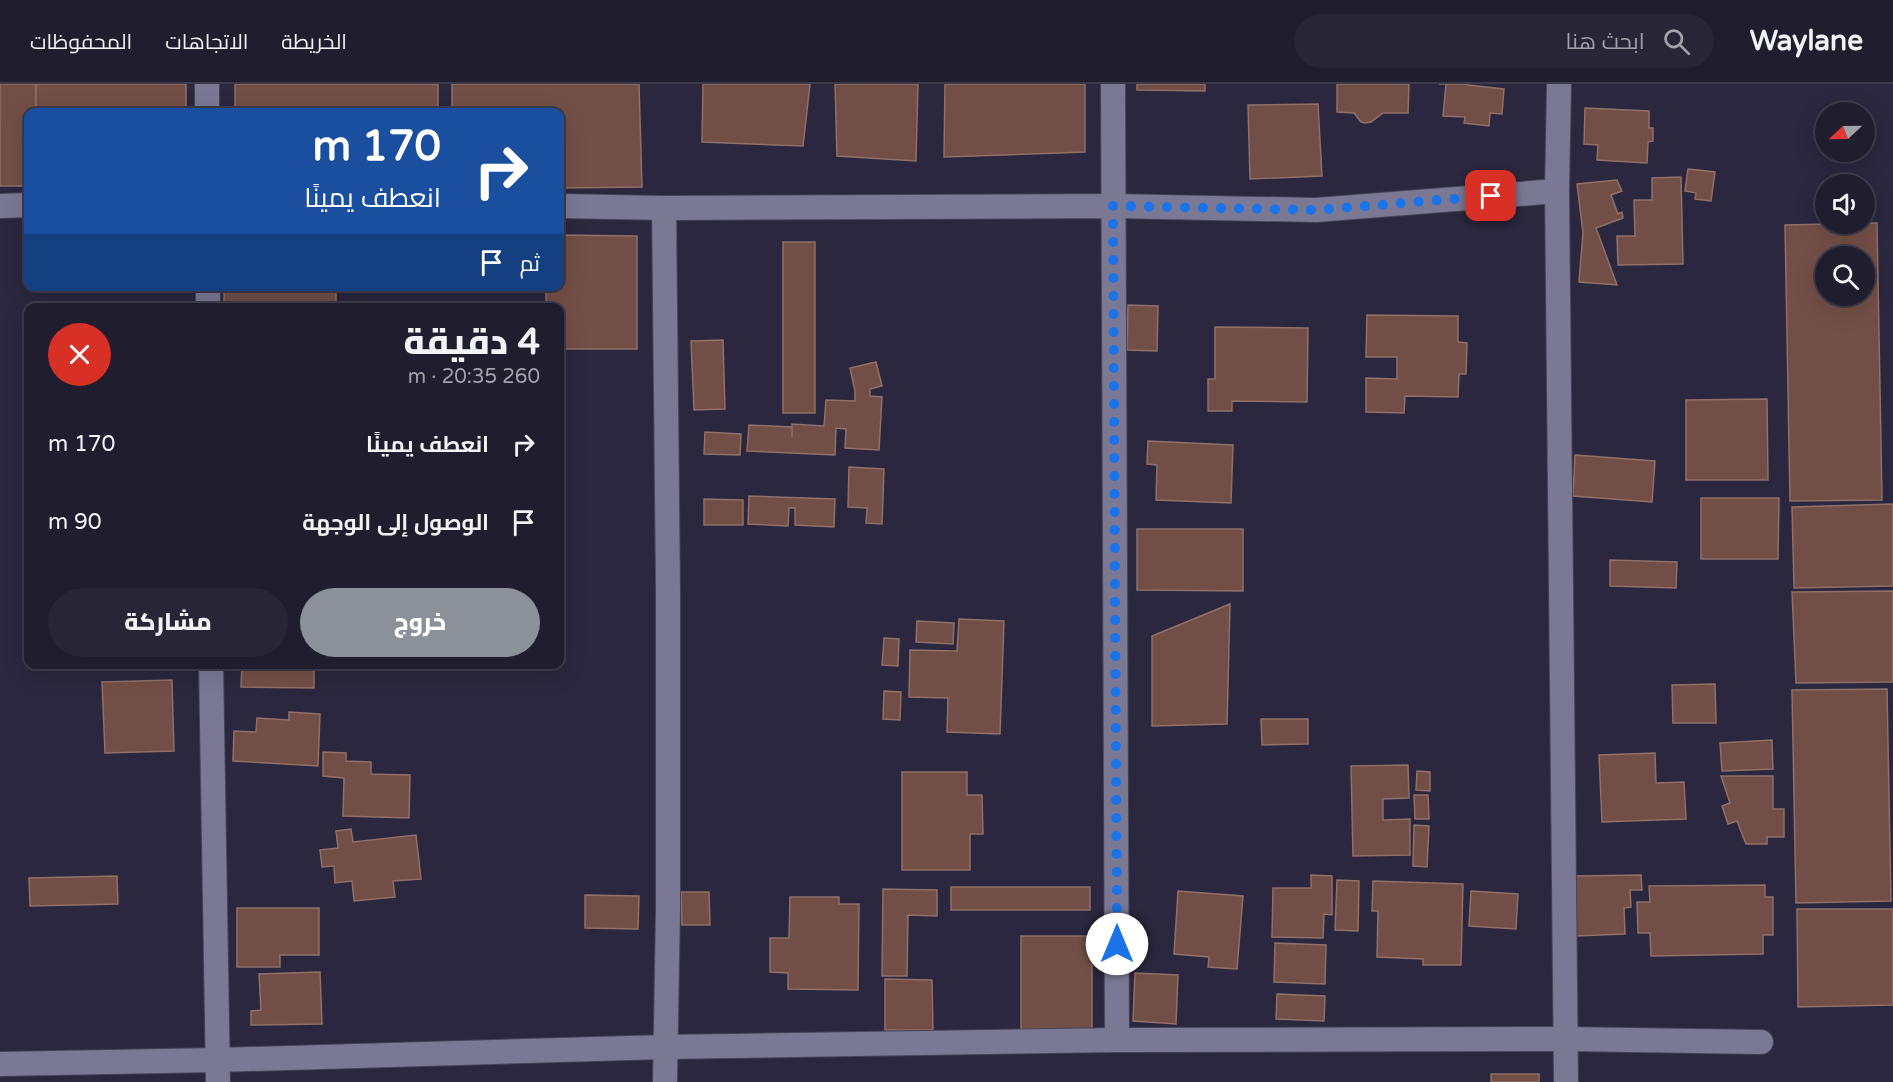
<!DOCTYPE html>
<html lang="ar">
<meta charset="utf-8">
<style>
body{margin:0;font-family:"Varela Round",Cairo,sans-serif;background:#282636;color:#f1f3f6;direction:rtl;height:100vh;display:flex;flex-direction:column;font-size:22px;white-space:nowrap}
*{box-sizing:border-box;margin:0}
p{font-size:20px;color:#a2a2aa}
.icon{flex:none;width:33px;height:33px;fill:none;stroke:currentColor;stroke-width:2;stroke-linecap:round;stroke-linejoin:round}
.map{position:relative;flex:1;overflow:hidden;direction:ltr}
.details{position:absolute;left:24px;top:219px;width:540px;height:366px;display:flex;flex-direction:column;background:#201d2e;border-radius:12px;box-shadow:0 6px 24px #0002,0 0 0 2px #3d3b4a;direction:rtl}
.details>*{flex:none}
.guide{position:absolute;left:24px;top:24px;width:540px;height:183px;border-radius:12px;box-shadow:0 6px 24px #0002,0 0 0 2px #3d3b4a;direction:rtl;background:#1a4fa0;color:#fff;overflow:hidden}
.needle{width:39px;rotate:248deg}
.tools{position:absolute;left:1815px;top:18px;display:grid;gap:12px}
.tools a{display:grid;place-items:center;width:60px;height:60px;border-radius:50%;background:#201d2e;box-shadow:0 6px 24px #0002,0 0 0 2px #3d3b4a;font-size:30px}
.pin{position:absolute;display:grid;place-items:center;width:51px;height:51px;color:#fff;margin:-26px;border-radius:12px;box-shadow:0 3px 9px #0006}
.me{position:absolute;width:66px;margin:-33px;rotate:0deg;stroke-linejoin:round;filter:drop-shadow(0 0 4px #0008)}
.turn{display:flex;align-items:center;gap:21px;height:126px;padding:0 24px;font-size:27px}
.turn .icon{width:78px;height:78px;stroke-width:2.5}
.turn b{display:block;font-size:42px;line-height:51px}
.then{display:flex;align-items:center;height:57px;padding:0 24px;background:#0003;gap:12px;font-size:22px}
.round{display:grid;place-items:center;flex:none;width:63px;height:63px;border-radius:32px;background:#282636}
.headline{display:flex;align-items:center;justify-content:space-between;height:102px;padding:0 24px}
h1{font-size:36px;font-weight:800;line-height:45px}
.action{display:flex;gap:12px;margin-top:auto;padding:12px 24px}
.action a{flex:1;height:69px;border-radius:36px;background:#8c9099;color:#fff;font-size:24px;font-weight:800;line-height:69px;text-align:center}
.action a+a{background:#282636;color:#f1f3f6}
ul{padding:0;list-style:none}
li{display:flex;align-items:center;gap:18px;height:78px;padding:0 24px}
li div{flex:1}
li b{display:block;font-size:22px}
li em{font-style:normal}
header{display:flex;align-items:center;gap:36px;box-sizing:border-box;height:84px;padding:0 30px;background:#201d2e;border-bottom:2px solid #3d3b4a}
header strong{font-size:28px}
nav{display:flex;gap:33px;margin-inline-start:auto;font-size:21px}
.search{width:420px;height:54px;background:#282636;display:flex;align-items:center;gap:15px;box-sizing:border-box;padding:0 21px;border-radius:33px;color:#a2a2aa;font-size:22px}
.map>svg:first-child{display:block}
.building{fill:#724f46;stroke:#907068;stroke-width:1.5;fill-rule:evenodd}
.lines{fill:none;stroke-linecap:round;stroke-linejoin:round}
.minor-casing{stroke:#464356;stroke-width:26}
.minor{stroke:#7b7894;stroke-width:24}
.route{stroke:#1a73e8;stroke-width:10;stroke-dasharray:0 18}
</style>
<header>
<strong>Waylane</strong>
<div class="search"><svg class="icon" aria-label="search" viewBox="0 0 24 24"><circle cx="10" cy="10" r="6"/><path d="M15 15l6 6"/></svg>ابحث هنا</div>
<nav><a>الخريطة</a><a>الاتجاهات</a><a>المحفوظات</a></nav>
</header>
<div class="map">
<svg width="1893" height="998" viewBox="0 0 1893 998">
<rect width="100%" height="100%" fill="#2a273e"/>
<g class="building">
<polygon points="0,0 36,0 36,28 28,28 28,102 0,102"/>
<rect x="36" y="0" width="150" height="28"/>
<rect x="235" y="0" width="203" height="28"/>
<polygon points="452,0 639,0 642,103 560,104 560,28 452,28"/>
<polygon points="703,0 810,0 803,62 702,58"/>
<polygon points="835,0 918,0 916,77 837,72"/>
<polygon points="945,0 1085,0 1085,68 944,73"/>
<polygon points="1137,0 1205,0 1205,7 1137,6"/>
<polygon points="1337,0 1409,0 1408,29 1383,29 1371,38 1365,39 1361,38 1354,29 1337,28"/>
<polygon points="1439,0 1468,0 1468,1 1504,5 1502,30 1490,29 1489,42 1464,39 1465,33 1443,32 1446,0"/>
<polygon points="1318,20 1322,92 1250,95 1248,21"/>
<polygon points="1585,24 1649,27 1649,44 1653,44 1653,57 1648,58 1647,79 1597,76 1598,61 1584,60"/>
<polygon points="1688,85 1715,88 1711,117 1695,115 1696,109 1685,107"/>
<polygon points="1681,93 1683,180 1618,181 1617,152 1635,152 1634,116 1652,116 1652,94"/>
<polygon points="1617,96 1622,107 1611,111 1618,130 1622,128 1623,134 1596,144 1617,201 1579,198 1583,149 1577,100"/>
<path d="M 1877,139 L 1882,416 L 1790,417 L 1785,141 ZM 1826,172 L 1864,172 L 1864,212 L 1826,212 Z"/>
<polygon points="560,151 637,152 637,265 560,265 560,224 546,224 546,202 560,202"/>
<rect x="783" y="158" width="32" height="171"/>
<rect x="224" y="202" width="112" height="22"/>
<polygon points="1128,221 1158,222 1157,267 1127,266"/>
<polygon points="1367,231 1458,232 1458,258 1467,259 1466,290 1459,290 1458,313 1405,312 1404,329 1366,328 1366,294 1397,295 1397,273 1366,273"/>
<polygon points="1215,243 1308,244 1307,318 1232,317 1232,327 1208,327 1208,295 1215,295"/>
<polygon points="723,256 725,325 694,326 691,257"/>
<polygon points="876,278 882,302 870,305 870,312 882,313 879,366 845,364 846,345 836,344 835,371 747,367 749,341 792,343 792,353 792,340 824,342 826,316 855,317 855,307 850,284"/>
<polygon points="1767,315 1768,396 1686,396 1686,316"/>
<polygon points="705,348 741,350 740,371 704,370"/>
<polygon points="1148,357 1233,361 1231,419 1156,416 1157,381 1147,380"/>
<polygon points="1575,371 1655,377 1652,418 1573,412"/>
<polygon points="849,383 884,385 882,440 866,439 867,424 848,423"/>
<polygon points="749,412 835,415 834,443 795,441 795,424 789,424 788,442 748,440"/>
<polygon points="1701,414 1779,414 1778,475 1701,475"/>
<polygon points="704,415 743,416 743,441 704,441"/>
<polygon points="1893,420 1893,502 1794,504 1792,423"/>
<polygon points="1137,445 1243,445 1243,507 1137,506"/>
<polygon points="1610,476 1677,478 1676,504 1610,502"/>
<polygon points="1893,507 1893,598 1796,599 1792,508"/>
<polygon points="1230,520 1227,640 1152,642 1152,552"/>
<polygon points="959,535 1004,537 1000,650 947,648 948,614 909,613 910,566 957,567"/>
<polygon points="917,537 954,539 953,560 916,558"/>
<polygon points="884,554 899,555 898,582 882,581"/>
<polygon points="242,580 314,580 314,604 241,603"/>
<polygon points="172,596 174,667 105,669 102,598"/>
<polygon points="1715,600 1716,639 1673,639 1672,601"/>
<polygon points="1887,605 1891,817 1796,819 1792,606"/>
<polygon points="884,607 901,608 900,636 883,635"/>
<polygon points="289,628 320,630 318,682 233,677 234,647 256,648 257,634 289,636"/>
<polygon points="1261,635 1308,635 1308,660 1262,661"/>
<polygon points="1772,656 1773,685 1722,687 1720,659"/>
<polygon points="323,668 346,669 346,677 371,678 371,690 410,691 409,734 343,732 344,694 323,692"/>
<polygon points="1655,669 1656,699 1684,698 1686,735 1602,738 1599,671"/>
<polygon points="1408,681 1409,714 1383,715 1383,736 1410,735 1410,771 1353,772 1351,682"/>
<polygon points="1417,687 1430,688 1430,707 1416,706"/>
<polygon points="902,688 967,688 967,711 982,711 983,750 970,750 970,786 902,786"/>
<polygon points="1721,692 1773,692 1773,725 1784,725 1784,753 1767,753 1767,760 1746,760 1737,737 1728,740 1722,722 1730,719"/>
<polygon points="1414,711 1428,711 1429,735 1415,735"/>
<polygon points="1414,741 1429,742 1427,783 1413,782"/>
<polygon points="351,745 353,758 416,751 421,795 393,797 395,813 354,817 352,797 335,799 334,782 322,783 320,766 338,764 336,747"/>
<polygon points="1311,791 1332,792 1332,831 1324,830 1323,854 1272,853 1273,804 1311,804"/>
<polygon points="1641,791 1642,806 1630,806 1631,823 1624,824 1625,850 1576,852 1575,792"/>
<polygon points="117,792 118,820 30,822 29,794"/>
<polygon points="1337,796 1359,797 1358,847 1335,846"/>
<polygon points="1373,797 1463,800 1461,881 1423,881 1423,875 1377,873 1378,827 1372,827"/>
<polygon points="1765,801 1765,813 1773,813 1773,851 1763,851 1763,870 1651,872 1650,849 1638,849 1637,818 1650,818 1649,802"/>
<rect x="951" y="803" width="139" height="23"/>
<polygon points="883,805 937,806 937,832 908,831 907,892 882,892"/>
<polygon points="1178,807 1243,812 1237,885 1208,883 1209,873 1174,870"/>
<polygon points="1471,807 1518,810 1516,845 1469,842"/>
<polygon points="681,808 709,808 710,841 682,841"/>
<polygon points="585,811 639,812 638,845 585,844"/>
<polygon points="790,813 839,813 839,820 859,820 858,906 788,905 788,889 770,888 770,854 789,854"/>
<polygon points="237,824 319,824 319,871 280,871 280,883 237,883"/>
<polygon points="1797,825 1893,825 1893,921 1798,923"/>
<polygon points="1021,852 1092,852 1092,946 1021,945"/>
<polygon points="1275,859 1326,861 1325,900 1274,898"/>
<polygon points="320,888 322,940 251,941 251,927 261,926 259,890"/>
<polygon points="1135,889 1178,891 1176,940 1133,937"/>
<polygon points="885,895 932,896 933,946 885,946"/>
<polygon points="1277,910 1325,912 1324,937 1276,935"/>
<rect x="1491" y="990" width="48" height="8"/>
</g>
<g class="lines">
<g class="minor-casing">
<g id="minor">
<polyline points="207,0 207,28"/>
<polyline points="1113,0 1117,956"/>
<polyline points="1559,0 1557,107 1566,998"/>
<polyline points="0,122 28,121"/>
<polyline points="560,122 664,124 1113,122 1316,126 1557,107"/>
<polyline points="664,124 668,506 668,824 665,998"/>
<polyline points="208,202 208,224"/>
<polyline points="211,580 218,998"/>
<polyline points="0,980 217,976 664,963 1117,956 1566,955 1761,958"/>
</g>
</g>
<use href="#minor" class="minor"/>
</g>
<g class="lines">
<polyline class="route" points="1117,860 1113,122 1316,126 1491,112"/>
</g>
</svg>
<div class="tools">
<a><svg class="needle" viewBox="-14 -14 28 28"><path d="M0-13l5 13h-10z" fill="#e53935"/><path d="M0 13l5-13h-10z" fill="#a2a2aa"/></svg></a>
<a><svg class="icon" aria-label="sound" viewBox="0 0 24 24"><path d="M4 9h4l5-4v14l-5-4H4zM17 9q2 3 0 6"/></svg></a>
<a><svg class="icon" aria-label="search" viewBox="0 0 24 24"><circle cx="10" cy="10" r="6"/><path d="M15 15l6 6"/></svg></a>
</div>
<div class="pin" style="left:1491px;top:112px;background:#d93025"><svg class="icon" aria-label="arrive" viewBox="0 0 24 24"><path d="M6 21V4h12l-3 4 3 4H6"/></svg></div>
<svg class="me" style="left:1117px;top:860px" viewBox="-20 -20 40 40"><circle r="19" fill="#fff"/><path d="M0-13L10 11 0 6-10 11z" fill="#1a73e8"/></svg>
<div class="guide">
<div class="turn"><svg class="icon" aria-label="right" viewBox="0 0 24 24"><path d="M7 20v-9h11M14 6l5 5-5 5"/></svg><div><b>170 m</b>انعطف يمينًا</div></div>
<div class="then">ثم<svg class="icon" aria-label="arrive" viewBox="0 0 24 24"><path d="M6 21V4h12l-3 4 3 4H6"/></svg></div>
</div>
<section class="details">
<div class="headline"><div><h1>4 دقيقة</h1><p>260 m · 20:35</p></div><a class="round" style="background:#d93025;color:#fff"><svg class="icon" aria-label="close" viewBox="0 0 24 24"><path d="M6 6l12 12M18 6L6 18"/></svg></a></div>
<ul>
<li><svg class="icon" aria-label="right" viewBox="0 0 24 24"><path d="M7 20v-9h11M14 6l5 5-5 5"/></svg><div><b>انعطف يمينًا</b></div><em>170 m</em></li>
<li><svg class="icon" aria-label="arrive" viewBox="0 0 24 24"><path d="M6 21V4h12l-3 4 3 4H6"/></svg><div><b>الوصول إلى الوجهة</b></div><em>90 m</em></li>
</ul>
<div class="action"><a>خروج</a><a>مشاركة</a></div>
</section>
</div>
